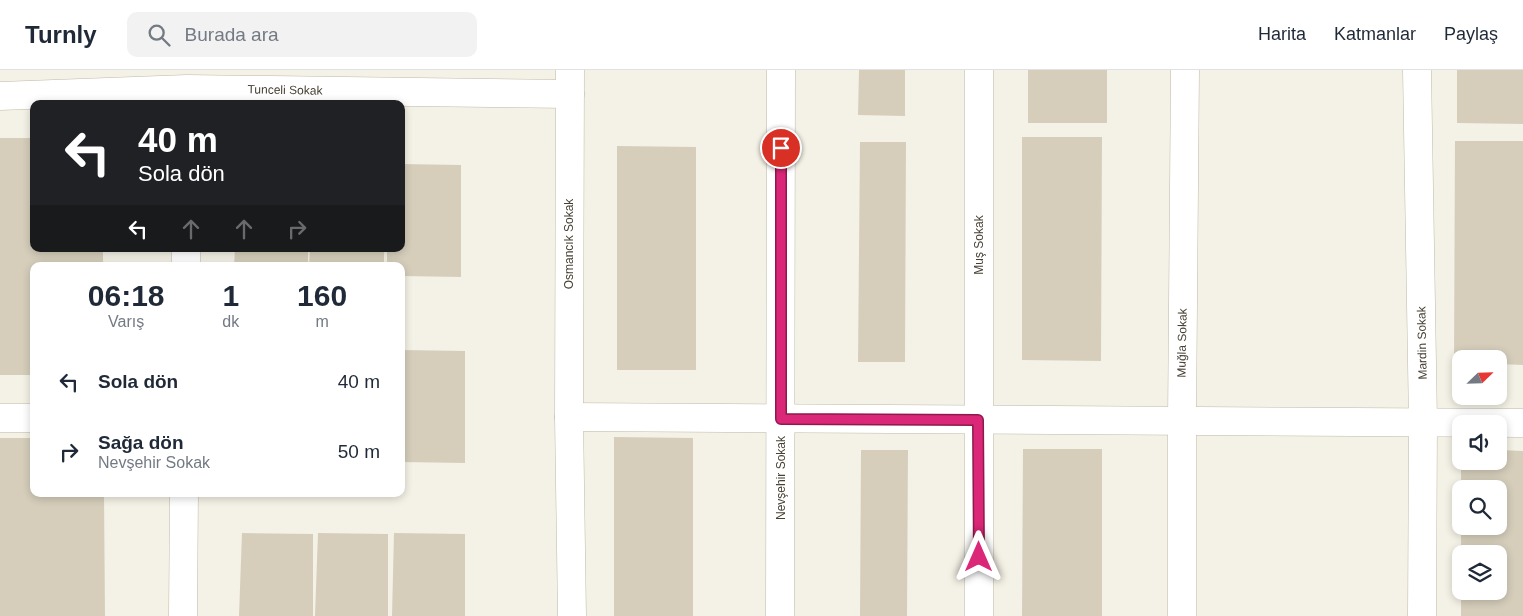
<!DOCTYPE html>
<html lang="tr">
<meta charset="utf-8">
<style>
body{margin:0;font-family:Arial,sans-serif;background:#f2f2f3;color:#1f2937;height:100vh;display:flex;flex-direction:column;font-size:19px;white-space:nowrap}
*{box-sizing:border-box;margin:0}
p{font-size:16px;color:#747a83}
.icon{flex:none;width:28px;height:28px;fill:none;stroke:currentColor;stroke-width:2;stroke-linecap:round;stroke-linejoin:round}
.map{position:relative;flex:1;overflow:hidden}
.sheet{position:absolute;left:30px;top:192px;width:375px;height:235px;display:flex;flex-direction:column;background:#fff;border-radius:10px;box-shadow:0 2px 8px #0003}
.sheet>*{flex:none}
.banner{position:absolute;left:30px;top:30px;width:375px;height:152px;border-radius:10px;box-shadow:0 2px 8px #0003;background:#202124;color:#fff;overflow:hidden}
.needle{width:32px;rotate:67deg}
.buttons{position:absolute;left:1452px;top:280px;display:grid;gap:10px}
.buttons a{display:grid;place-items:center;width:55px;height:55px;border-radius:10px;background:#fff;box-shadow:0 2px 8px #0003;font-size:25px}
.pin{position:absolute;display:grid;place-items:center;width:42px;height:42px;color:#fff;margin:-21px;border:2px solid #fff;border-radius:50%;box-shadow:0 1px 5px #0007}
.me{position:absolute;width:55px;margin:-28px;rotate:0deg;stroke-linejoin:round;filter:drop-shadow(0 0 4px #0008)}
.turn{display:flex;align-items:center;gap:18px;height:105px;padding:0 25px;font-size:22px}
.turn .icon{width:65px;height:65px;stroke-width:2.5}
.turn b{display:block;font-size:35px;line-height:42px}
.lanes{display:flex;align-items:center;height:48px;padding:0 25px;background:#0003;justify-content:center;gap:25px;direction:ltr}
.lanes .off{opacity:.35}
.eta{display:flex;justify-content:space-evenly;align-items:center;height:85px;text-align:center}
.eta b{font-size:30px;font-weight:800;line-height:35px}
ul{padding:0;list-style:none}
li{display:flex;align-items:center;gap:15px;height:70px;padding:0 25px}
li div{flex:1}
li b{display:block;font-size:19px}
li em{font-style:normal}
header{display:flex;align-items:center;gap:30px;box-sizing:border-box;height:70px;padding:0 25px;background:#fff;border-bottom:1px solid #e0e1e3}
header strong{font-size:24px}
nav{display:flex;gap:28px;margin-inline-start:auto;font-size:18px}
.search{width:350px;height:45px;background:#f2f2f3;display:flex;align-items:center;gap:12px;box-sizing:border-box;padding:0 18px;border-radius:10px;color:#747a83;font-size:19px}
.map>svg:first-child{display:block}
.building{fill:#d6cebb}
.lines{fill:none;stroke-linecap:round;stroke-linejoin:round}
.street-casing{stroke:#bfbaa8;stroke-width:29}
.street{stroke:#fff;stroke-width:28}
.route-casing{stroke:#8e194d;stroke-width:12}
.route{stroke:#db2777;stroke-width:9}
.labels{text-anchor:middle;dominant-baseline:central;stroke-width:5;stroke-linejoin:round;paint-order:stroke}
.street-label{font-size:12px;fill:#474135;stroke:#fff}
</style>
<header>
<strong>Turnly</strong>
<div class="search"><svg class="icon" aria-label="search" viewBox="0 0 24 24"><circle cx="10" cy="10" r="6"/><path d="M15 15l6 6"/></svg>Burada ara</div>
<nav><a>Harita</a><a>Katmanlar</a><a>Paylaş</a></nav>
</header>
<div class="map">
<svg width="1523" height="546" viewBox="0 0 1523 546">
<rect width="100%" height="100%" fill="#f4f1e6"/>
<g class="building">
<polygon points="859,0 905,0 905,46 858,45"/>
<rect x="1028" y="0" width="79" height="53"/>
<polygon points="1457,0 1523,0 1523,54 1457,53"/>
<polygon points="1022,67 1102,67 1101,291 1022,290"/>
<polygon points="0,68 34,68 34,179 103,179 103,196 34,196 34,305 0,305"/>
<polygon points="1455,71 1523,71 1523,295 1499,294 1499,289 1461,289 1461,294 1454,294"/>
<polygon points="860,72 906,72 905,292 858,292"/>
<polygon points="617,76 696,77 696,300 617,300"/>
<polygon points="401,94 461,95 461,207 401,206 401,196 387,196 387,179 401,179"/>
<polygon points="235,179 308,179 308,196 234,196"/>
<polygon points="310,179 384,179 384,196 309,196"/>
<polygon points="401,280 465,281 465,393 401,392"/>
<polygon points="614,367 693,368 693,546 614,546"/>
<polygon points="0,368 34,368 34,424 104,424 105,546 0,546"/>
<polygon points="1023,379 1102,379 1102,546 1022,546"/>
<polygon points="861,380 908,380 907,546 860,546"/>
<polygon points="1499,380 1523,381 1523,546 1461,546 1461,521 1499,521 1499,484 1461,484 1461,456 1499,456 1499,419 1461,419 1461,391 1499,391"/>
<polygon points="242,463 313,464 313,546 239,546"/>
<polygon points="318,463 388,464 388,546 315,546"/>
<polygon points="394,463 465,464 465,546 392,546"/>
</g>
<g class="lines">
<g class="street-casing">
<g id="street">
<polyline points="570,0 569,347 572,546"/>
<polyline points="979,0 979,546"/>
<polyline points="1417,0 1423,352 1422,546"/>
<polyline points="0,26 187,19 570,24"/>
<polyline points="186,196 186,179"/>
<polyline points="569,347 1523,353"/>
<polyline points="0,348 34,348"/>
<polyline points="183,546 184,424"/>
<polyline points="780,546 781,0"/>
<polyline points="1182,546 1182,351 1185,0"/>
</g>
</g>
<use href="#street" class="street"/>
</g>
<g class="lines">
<g class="route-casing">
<polyline id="route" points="781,78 781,349 978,350 979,487"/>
</g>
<use href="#route" class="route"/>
</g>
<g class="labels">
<g class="street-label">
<text transform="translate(285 20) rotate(1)">Tunceli Sokak</text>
<text transform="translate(569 174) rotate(-90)">Osmancık Sokak</text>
<text transform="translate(979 175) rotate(-90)">Muş Sokak</text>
<text transform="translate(1182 273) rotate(-89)">Muğla Sokak</text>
<text transform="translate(1422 273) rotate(-91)">Mardin Sokak</text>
<text transform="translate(781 408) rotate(-90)">Nevşehir Sokak</text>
</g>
</g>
</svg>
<div class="buttons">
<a><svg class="needle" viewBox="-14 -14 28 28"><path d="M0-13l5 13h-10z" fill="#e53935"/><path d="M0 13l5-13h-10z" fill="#747a83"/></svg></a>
<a><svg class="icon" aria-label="sound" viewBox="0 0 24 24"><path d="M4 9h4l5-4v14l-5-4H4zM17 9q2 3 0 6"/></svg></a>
<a><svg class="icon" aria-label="search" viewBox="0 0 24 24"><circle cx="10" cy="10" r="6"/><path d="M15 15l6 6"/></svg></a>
<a><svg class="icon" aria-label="layers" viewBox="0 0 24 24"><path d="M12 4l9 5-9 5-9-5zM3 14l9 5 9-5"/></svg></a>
</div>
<div class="pin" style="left:781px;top:78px;background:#d93025"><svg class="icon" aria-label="arrive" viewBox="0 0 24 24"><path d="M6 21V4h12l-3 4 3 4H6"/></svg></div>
<svg class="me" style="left:979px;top:487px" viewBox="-20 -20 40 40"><path d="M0-17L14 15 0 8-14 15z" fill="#db2777" stroke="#fff" stroke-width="4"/></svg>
<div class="banner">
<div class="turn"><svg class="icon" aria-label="left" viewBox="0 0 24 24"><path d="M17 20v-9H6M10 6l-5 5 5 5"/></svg><div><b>40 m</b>Sola dön</div></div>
<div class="lanes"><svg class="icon" aria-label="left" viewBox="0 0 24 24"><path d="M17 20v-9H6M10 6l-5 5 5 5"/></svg><svg class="icon off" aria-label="ahead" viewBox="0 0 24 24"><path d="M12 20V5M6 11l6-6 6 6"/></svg><svg class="icon off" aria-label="ahead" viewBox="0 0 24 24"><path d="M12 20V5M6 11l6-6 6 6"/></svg><svg class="icon off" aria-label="right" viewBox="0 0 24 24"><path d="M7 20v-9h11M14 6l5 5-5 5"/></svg></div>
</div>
<section class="sheet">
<div class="eta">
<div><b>06:18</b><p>Varış</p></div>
<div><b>1</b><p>dk</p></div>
<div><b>160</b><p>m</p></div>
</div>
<ul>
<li><svg class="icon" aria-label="left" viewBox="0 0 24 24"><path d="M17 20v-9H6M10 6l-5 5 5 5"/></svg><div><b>Sola dön</b></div><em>40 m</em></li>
<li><svg class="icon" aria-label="right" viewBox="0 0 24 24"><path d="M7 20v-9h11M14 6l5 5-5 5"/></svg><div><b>Sağa dön</b><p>Nevşehir Sokak</p></div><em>50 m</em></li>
</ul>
</section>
</div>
